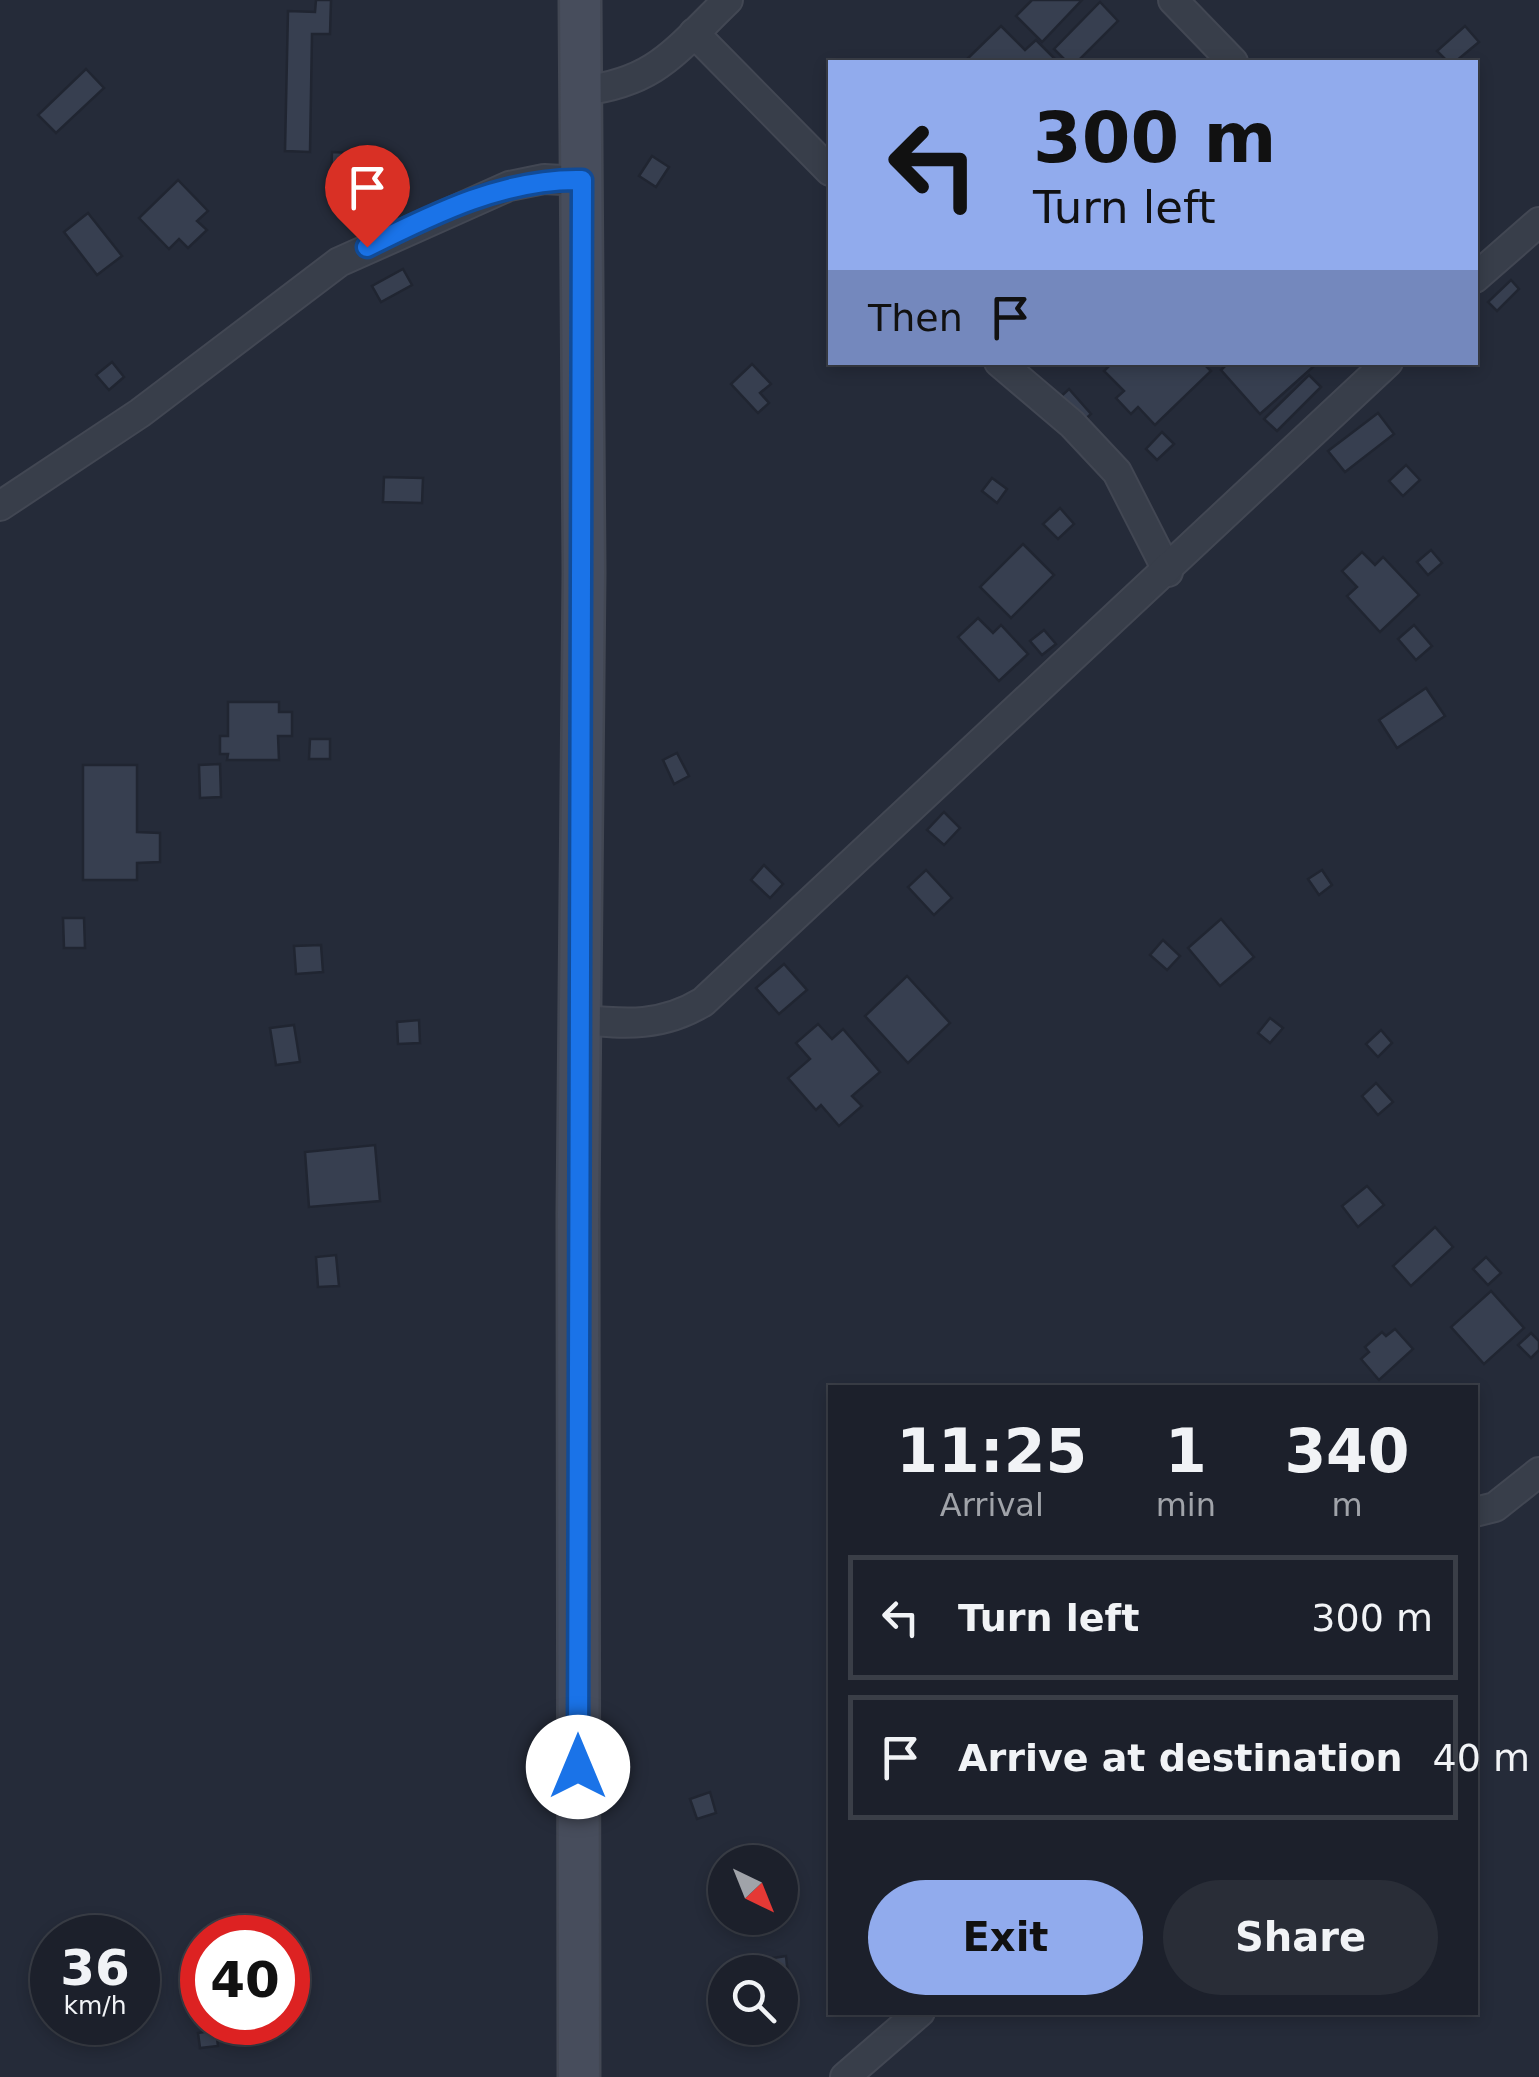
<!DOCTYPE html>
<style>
body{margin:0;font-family:"DejaVu Sans",sans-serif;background:#292d37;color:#f1f3f6;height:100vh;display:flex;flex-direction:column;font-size:38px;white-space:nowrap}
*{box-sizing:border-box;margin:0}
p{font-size:32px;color:#a0a3a9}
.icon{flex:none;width:55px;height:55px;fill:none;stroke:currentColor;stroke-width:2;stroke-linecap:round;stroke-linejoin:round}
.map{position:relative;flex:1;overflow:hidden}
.details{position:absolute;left:828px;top:1385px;width:650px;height:630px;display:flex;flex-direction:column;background:#1c202b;border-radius:0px;box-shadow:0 5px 15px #0003,0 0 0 2px #3a3e47}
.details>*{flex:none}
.top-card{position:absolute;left:828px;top:60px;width:650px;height:305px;border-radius:0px;box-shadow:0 5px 15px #0003,0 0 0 2px #3a3e47;background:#91abed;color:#111;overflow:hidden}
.needle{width:65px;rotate:137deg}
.controls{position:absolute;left:708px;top:1845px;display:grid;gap:20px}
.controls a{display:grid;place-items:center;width:90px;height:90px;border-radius:50%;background:#1c202b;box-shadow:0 5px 15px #0003,0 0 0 2px #3a3e47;font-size:50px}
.speed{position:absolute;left:30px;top:1915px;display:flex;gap:20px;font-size:50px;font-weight:700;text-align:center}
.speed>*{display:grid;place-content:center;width:130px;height:130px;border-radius:50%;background:#1c202b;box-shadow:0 5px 15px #0003,0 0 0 2px #3a3e47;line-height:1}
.speed small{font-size:25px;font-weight:400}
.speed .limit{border:15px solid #d22;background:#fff;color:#111}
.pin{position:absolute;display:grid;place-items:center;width:85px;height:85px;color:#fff;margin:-102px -42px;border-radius:50% 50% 50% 0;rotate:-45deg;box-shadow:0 0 10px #0007}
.pin .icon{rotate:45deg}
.me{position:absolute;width:110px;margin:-55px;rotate:0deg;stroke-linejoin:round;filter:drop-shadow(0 0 8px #0008)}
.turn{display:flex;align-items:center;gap:35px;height:210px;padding:0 40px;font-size:45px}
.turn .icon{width:130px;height:130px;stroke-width:2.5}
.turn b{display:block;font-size:70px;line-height:85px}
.then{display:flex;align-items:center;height:95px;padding:0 40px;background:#0003;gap:20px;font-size:38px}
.eta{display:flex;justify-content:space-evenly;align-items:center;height:170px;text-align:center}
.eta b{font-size:60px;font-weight:700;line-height:70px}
.button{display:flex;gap:20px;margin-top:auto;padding:20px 40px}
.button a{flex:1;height:115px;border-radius:60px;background:#91abed;color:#111;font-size:40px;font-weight:700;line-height:115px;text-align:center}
.button a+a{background:#292d37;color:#f1f3f6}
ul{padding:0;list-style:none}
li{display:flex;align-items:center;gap:30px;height:125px;margin:0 20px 15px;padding:0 20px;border:5px solid #3a3e47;border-radius:0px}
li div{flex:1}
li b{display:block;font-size:38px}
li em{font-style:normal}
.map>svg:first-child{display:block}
.building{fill:#373f50;stroke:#202531;stroke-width:2.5}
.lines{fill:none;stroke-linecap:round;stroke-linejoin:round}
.street-casing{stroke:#424753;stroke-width:32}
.secondary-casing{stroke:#424753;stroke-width:45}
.street{stroke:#383e4a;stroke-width:28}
.secondary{stroke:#474d5c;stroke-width:40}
.route-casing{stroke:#114b97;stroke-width:25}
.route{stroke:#1a73e8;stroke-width:18}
</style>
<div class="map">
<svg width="1539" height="2077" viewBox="0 0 1539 2077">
<rect width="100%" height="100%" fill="#252b39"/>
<g class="building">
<polygon points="316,0 331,0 330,34 312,34 310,152 285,151 288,11 315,12"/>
<polygon points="1032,0 1082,0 1042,42 1016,16"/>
<polygon points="1100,2 1118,21 1077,62 1067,62 1054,49"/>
<polygon points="1001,26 1025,50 1036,40 1058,62 964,62"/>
<polygon points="1465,26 1479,42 1455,62 1448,62 1437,51"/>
<polygon points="86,69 104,88 56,133 38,115"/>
<polygon points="332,152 375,154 374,183 331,181"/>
<polygon points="652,156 669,167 656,187 639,176"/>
<polygon points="178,180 208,211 197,221 207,230 188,248 179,239 169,249 139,218"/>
<polygon points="88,213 122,256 97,275 64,232"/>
<polygon points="403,269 412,285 381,302 372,286"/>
<polygon points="1511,280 1519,289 1497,311 1488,302"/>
<polygon points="112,362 124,377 109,390 96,375"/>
<polygon points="1113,362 1202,362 1211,371 1155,425 1138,407 1131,414 1116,398 1124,391 1104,371"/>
<polygon points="1229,362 1311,362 1314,366 1260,414 1221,370"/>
<polygon points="752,364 771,384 760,393 769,403 758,413 731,384"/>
<polygon points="1309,375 1321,387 1277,431 1264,419"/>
<polygon points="1069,389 1091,414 1078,426 1056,401"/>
<polygon points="1378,413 1394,434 1345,472 1328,451"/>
<polygon points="1162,432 1174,444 1157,460 1146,449"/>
<polygon points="1406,465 1420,480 1403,496 1389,481"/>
<polygon points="384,477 423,478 422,503 383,502"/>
<polygon points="992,478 1007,489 997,503 982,491"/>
<polygon points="1060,508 1074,524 1058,539 1043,524"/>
<polygon points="1023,544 1054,575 1011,618 980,587"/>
<polygon points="1431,550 1442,563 1428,575 1417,562"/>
<polygon points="1362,552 1375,565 1383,557 1419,595 1380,632 1347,596 1357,587 1342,571"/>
<polygon points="978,618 993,633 1001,625 1028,654 999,681 958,637"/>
<polygon points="1414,625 1432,646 1416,660 1398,639"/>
<polygon points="1044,630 1056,644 1042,655 1030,641"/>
<polygon points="1426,688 1445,716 1397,748 1379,720"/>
<polygon points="228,702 279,702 279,712 292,712 292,736 278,736 279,760 227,760 228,754 220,754 220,736 228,736"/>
<polygon points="310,739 330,739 330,759 309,759"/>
<polygon points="677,753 689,776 674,784 663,760"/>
<polygon points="220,764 221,797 200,798 199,765"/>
<polygon points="83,765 137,765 137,832 160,833 160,862 137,863 137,880 83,880"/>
<polygon points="944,812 960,828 944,845 927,830"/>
<polygon points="764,865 783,884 770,898 751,880"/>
<polygon points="926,870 952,898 934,915 908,887"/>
<polygon points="1322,870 1332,885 1319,895 1308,879"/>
<polygon points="63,918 84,918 85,948 64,948"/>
<polygon points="1221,919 1254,957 1220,986 1188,948"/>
<polygon points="1163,940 1180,956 1167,970 1150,955"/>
<polygon points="321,945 323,972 296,974 294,946"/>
<polygon points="784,964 807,990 779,1014 756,988"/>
<polygon points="907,976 950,1023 908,1063 865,1016"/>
<polygon points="1270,1018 1283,1028 1270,1043 1258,1033"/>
<polygon points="419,1020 420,1043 398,1044 397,1022"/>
<polygon points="818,1024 832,1039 843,1029 880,1072 852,1096 862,1106 839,1126 821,1105 816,1110 788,1078 810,1059 796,1043"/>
<polygon points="294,1025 300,1062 276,1065 270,1028"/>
<polygon points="1381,1030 1392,1043 1378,1057 1366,1044"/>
<polygon points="1376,1083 1393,1102 1378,1115 1362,1096"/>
<polygon points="375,1145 380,1201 309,1207 305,1152"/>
<polygon points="1367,1186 1384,1205 1358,1227 1342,1206"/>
<polygon points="1435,1227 1453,1247 1411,1286 1393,1266"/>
<polygon points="336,1255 339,1286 318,1287 316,1257"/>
<polygon points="1486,1257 1501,1273 1488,1285 1473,1269"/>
<polygon points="1491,1291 1524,1328 1484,1364 1451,1327"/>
<polygon points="1395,1329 1413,1349 1379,1380 1361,1359 1369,1352 1365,1347 1382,1332 1386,1336"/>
<polygon points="1531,1333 1539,1341 1539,1350 1531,1358 1518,1345"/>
<polygon points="710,1792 716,1813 697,1819 690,1799"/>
<polygon points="786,1956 788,1975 763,1972 761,1960"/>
<polygon points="216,2030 218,2046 200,2048 198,2033"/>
</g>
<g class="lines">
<g class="street-casing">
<g id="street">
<polyline points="1173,0 1233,62"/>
<polyline points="694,33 830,171"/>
<path d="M 582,91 C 657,82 676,50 728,0"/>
<polyline points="1475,278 1539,222"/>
<polyline points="999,362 1072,424 1117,472 1168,572"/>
<polyline points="0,506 140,413 339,262 509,186 544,179 582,181"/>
<path d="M 580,1020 C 627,1024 662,1027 703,1002 L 1388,362"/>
<polyline points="1475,1512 1495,1507 1539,1472"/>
<polyline points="845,2077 920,2012"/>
</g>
</g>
<g class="secondary-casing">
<polyline id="secondary" points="579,2077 578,1214 584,572 580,0"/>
</g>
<use href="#street" class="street"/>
<use href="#secondary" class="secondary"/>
</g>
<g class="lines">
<g class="route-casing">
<path id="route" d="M 367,247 C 435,213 506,178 582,180 L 578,1767"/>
</g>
<use href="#route" class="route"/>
</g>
</svg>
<div class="controls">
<a><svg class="needle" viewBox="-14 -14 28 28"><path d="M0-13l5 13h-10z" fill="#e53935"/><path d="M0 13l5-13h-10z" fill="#a0a3a9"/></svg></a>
<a><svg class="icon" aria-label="search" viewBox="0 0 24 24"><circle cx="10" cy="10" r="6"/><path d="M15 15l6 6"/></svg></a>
</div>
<div class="speed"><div>36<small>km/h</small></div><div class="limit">40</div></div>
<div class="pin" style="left:367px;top:247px;background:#d93025"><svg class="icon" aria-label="arrive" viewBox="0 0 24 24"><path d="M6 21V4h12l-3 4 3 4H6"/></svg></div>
<svg class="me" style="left:578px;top:1767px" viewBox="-20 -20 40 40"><circle r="19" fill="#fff"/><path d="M0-13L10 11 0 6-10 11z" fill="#1a73e8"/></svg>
<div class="top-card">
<div class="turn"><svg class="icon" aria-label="left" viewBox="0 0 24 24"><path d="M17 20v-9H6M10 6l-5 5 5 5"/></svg><div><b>300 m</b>Turn left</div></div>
<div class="then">Then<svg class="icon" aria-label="arrive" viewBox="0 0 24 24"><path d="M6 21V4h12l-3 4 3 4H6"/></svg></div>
</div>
<section class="details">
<div class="eta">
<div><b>11:25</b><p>Arrival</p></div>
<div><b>1</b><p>min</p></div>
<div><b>340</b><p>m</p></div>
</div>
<ul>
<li><svg class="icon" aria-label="left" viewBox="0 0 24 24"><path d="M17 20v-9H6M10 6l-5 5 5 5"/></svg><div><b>Turn left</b></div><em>300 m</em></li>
<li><svg class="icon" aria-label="arrive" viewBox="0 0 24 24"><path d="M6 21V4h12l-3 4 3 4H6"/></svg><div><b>Arrive at destination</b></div><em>40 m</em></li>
</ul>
<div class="button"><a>Exit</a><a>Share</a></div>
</section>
</div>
